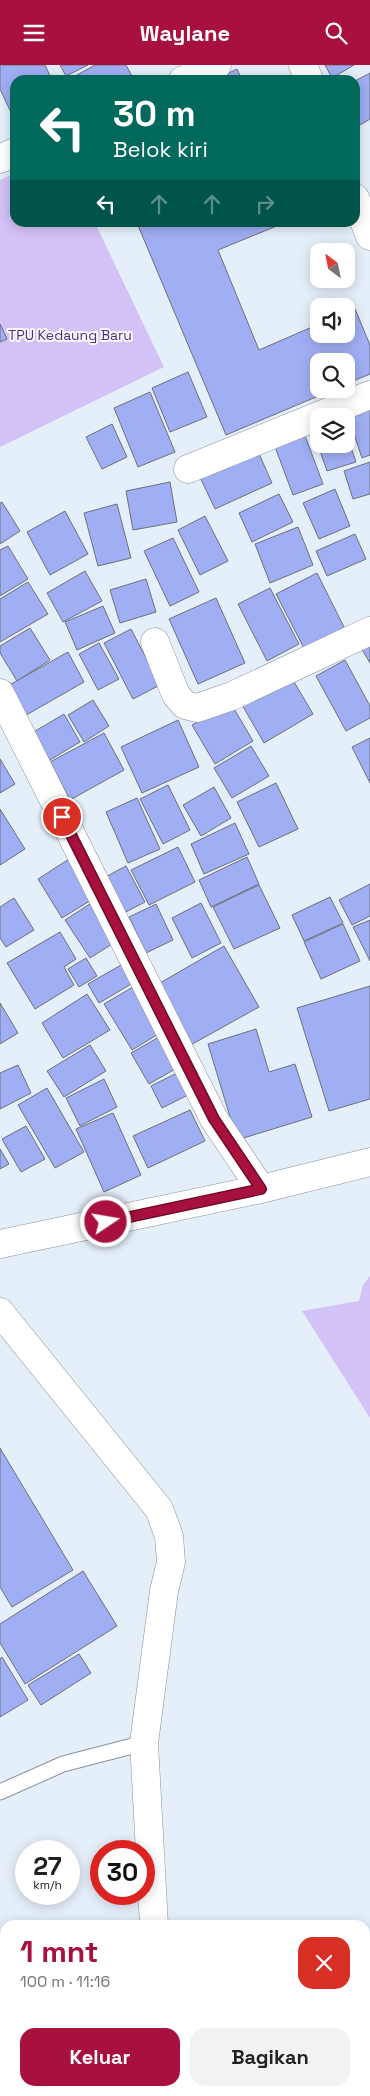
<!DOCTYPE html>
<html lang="id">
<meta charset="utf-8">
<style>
body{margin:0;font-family:"Space Grotesk",sans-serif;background:#f2f2f2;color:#202124;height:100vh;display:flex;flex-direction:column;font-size:19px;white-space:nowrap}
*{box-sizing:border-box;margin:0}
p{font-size:16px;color:#757577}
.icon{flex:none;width:28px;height:28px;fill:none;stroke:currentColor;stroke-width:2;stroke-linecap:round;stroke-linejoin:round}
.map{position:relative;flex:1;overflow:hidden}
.details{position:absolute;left:0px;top:1855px;width:370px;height:176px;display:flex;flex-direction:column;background:#fff;border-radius:15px 15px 0 0;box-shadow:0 2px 12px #0003}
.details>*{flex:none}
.banner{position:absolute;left:10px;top:10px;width:350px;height:152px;border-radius:15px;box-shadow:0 2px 12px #0003;background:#00695c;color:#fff;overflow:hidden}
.needle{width:32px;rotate:328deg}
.buttons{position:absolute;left:310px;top:178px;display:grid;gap:10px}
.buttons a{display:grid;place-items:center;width:45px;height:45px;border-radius:10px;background:#fff;box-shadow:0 2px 12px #0003;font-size:25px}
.speed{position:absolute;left:15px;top:1775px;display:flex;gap:10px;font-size:25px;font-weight:700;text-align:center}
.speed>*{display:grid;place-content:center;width:65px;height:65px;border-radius:50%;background:#fff;box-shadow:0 2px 12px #0003;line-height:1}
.speed small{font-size:12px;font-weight:400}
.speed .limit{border:8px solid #d22;background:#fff;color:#111}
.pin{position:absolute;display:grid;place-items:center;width:42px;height:42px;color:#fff;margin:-21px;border:2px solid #fff;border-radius:50%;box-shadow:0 1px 5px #0007}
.me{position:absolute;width:55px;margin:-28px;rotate:78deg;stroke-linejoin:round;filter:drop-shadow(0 0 4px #0008)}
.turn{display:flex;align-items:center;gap:18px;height:105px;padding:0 20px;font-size:22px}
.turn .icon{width:65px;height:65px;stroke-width:2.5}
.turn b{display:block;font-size:35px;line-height:42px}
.lanes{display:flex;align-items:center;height:48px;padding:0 20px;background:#0003;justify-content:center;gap:25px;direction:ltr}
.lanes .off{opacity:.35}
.round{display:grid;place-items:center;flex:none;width:52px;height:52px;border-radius:15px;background:#f2f2f2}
.overview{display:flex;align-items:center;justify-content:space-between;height:85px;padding:0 20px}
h1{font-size:30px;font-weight:600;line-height:38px;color:#a8113e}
.button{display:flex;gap:10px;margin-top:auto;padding:10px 20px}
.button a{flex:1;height:58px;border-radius:15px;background:#a8113e;color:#fff;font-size:20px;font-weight:600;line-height:58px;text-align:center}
.button a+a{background:#f2f2f2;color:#202124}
header{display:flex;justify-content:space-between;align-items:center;height:65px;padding:0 20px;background:#a8113e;color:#fff;font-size:22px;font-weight:600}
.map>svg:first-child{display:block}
.green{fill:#d3c2f6}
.building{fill:#a0aef3;stroke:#6d707b}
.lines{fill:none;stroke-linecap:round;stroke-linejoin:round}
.lane-casing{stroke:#89929c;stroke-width:17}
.street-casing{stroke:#89929c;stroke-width:29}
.lane{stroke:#fff;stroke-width:15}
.street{stroke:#fff;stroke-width:28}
.route-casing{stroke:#6d0b28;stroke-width:12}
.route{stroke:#a8113e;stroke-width:9}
.labels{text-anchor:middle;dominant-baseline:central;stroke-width:4;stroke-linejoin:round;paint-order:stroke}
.park-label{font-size:14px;fill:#512f80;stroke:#f9fbfd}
</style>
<header><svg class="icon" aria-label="menu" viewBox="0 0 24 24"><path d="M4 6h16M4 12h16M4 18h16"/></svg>Waylane<svg class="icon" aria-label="search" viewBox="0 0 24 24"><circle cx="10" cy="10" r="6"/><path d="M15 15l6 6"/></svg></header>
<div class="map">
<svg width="370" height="2031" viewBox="0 0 370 2031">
<rect width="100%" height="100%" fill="#e5effa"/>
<g class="green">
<polygon points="15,108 15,158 95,158 164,302 0,382 0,115"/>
<polygon points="370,1211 370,1353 302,1246 359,1236 363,1220"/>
</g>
<g class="building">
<polygon points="0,0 45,0 52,15 15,15 15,56 0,24"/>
<polygon points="60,0 88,0 66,11"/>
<polygon points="95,0 126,0 134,15 68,15"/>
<polygon points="325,0 354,0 332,13"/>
<polygon points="237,4 242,15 215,15"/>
<polygon points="370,8 370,54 360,60 355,52 355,16"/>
<polygon points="137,158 284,158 218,185 259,285 319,259 319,269 346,269 346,248 355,244 370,280 370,309 346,319 346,296 319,296 319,324 335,324 226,370"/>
<polygon points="0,259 7,274 0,277"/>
<polygon points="188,307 207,352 170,367 152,323"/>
<polygon points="150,327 175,387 138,402 114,343"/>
<polygon points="370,343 370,390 362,393 348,351"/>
<polygon points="319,355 319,379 346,379 346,368 356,397 327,406 310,358"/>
<polygon points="112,359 127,392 102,404 86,372"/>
<polygon points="304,368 323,419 293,430 274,379"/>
<polygon points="256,382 272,418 215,444 198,408"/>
<polygon points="370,397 370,429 353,434 344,406"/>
<polygon points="170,417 177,457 133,465 126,426"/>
<polygon points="335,424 350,461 319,474 303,438"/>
<polygon points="279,429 293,457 252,477 239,448"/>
<polygon points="2,437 20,466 0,479 0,438"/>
<polygon points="117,439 131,493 98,501 84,448"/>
<polygon points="65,446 88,489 50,510 27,467"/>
<polygon points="205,451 228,496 200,510 178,465"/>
<polygon points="298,462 313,500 270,518 255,479"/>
<polygon points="355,469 366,494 327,511 316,486"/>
<polygon points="173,473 199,527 170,541 144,486"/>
<polygon points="8,481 28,514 0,531 0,485"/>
<polygon points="85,506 102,536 63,557 47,528"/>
<polygon points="317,508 347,568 307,589 276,529"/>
<polygon points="146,514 156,547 120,558 110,525"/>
<polygon points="28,517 48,549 0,577 0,534"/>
<polygon points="270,523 299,579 267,596 238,539"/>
<polygon points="216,533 245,598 198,619 169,554"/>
<polygon points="103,541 115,568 77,585 65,557"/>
<polygon points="30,563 50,595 17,616 0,588 0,581"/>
<polygon points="131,564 160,620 133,634 104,578"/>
<polygon points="99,578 119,614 98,625 79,589"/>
<polygon points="370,578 370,598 361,583"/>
<polygon points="68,587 84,617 21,653 4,623"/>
<polygon points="345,595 370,641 370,653 346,666 316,611"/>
<polygon points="290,610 313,649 264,678 241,638"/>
<polygon points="93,635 109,661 84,677 68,650"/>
<polygon points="230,637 253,676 215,699 192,660"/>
<polygon points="64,649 80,677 45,698 27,671"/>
<polygon points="178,655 199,702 142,728 121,682"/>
<polygon points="104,668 124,705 70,735 50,697"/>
<polygon points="370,673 370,718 352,682"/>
<polygon points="251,681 269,711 232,733 214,703"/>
<polygon points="0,694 15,719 0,728"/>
<polygon points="276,718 298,764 259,782 237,737"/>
<polygon points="168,720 190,765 163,779 140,734"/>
<polygon points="214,722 231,753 201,771 183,740"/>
<polygon points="137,733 160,784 128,798 106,747"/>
<polygon points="0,744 25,784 0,800"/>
<polygon points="235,758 249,789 204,809 191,779"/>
<polygon points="178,782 195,817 149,840 131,805"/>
<polygon points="247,792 259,819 211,842 199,815"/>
<polygon points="69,794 93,834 62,853 38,814"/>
<polygon points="126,801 145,837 118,851 100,815"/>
<polygon points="370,819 370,851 352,860 339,835"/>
<polygon points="259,820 280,863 234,884 213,842"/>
<polygon points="330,832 343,858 304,876 292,850"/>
<polygon points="14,833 34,865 6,882 0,873 0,842"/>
<polygon points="93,837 117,876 90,893 65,855"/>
<polygon points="201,838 221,878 192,893 172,853"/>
<polygon points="156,839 173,875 146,888 129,852"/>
<polygon points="370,855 370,896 353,862"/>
<polygon points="343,859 360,896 321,914 304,877"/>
<polygon points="60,867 76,894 64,902 74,920 35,944 7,898"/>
<polygon points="224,881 259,942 187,982 153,922"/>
<polygon points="86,893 97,911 79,922 68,904"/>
<polygon points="121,900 133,918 99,938 88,919"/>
<polygon points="370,921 370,1034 329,1046 297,943"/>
<polygon points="133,922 160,968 132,985 104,939"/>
<polygon points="87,929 110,965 63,993 42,958"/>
<polygon points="0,938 18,968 0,979"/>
<polygon points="256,964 269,1007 295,999 312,1052 237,1075 208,979"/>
<polygon points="159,972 177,1003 149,1019 131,988"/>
<polygon points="90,980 106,1006 64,1032 47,1006"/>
<polygon points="18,1000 31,1028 0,1044 0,1008"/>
<polygon points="179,1007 190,1029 162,1043 151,1021"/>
<polygon points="104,1014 117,1042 80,1061 66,1033"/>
<polygon points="47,1023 84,1087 55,1103 18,1040"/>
<polygon points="190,1045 205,1076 148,1103 133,1071"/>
<polygon points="113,1048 141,1110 104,1127 76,1064"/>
<polygon points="26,1061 45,1094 21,1107 2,1074"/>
<polygon points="0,1084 9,1099 0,1104"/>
<polygon points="0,1383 73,1505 12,1542 0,1522"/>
<polygon points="83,1506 117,1561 25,1619 0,1578 0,1559"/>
<polygon points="79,1589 91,1608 41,1640 28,1620"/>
<polygon points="2,1592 28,1635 0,1652 0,1594"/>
<polygon points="0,1869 3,1869 5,1882 5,1893 0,1894"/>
<polygon points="5,1896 5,1935 0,1936 0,1897"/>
<polygon points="367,1951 370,1970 370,2024 365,2025 365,1952"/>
<polygon points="35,2026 51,2026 52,2031 3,2031"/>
<polygon points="62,2026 142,2026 142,2031 63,2031"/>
<polygon points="337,2026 359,2026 338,2030"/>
</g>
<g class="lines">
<g class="lane-casing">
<polyline id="lane" points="0,1727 63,1699 144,1678"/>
</g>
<g class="street-casing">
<g id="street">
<polyline points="303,0 309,15"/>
<polyline points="183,15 217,0"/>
<polyline points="0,94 15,87"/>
<polyline points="355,133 370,171"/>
<polyline points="188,404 370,330"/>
<polyline points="155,577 176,630 185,640 197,643 232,631 370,566"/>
<polyline points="0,628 214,1054 261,1124"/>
<polyline points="0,1179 261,1124 370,1097"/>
<polyline points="0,1247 159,1444 169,1471 171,1497 164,1526 144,1678 154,1860"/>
<polyline points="365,1914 370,1913"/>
<polyline points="0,1954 5,1953"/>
<polyline points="168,2026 168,2031"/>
</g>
</g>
<use href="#lane" class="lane"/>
<use href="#street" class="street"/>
</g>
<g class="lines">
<g class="route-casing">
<polyline id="route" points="62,752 214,1054 261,1124 106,1157"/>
</g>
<use href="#route" class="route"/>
</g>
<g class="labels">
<g class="park-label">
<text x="70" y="270">TPU Kedaung Baru</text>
</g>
</g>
</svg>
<div class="buttons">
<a><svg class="needle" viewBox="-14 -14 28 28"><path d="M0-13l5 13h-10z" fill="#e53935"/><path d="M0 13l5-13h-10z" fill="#757577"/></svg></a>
<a><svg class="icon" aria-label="sound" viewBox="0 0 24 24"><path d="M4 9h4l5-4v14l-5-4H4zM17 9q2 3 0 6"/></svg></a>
<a><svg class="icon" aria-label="search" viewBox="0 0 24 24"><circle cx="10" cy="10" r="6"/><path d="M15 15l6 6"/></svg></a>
<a><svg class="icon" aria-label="layers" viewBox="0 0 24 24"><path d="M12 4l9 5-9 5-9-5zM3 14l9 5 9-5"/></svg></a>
</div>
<div class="speed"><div>27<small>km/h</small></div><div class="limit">30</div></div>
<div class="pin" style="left:62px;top:752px;background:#d93025"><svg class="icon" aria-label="arrive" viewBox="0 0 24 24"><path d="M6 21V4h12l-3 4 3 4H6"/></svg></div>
<svg class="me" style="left:106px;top:1157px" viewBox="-20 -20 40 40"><circle r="17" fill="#a8113e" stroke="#fff" stroke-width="3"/><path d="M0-11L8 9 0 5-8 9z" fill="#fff"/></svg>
<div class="banner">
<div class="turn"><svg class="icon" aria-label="left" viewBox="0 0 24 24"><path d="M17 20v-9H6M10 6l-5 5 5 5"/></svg><div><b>30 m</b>Belok kiri</div></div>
<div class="lanes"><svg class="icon" aria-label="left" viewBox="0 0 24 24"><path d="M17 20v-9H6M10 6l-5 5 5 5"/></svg><svg class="icon off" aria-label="ahead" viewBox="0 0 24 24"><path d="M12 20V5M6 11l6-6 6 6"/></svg><svg class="icon off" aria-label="ahead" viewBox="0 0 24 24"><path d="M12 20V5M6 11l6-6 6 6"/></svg><svg class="icon off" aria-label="right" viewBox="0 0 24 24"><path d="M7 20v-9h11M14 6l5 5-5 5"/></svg></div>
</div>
<section class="details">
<div class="overview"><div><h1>1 mnt</h1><p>100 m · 11:16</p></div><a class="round" style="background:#d93025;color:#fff"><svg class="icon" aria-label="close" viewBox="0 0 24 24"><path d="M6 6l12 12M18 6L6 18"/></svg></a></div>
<div class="button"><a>Keluar</a><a>Bagikan</a></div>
</section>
</div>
